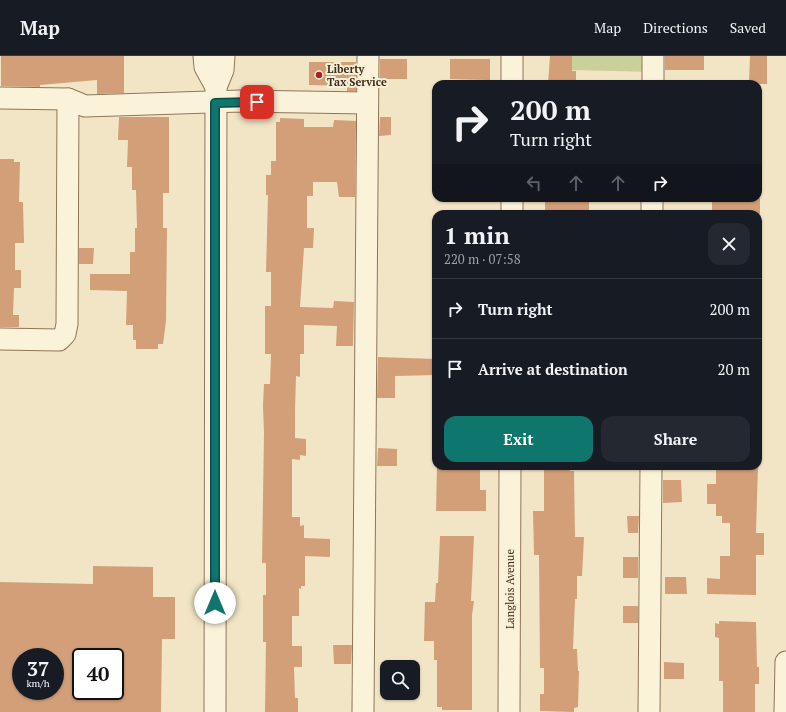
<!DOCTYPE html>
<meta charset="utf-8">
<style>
body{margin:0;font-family:"PT Serif",serif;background:#242831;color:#f1f3f6;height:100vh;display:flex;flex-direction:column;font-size:15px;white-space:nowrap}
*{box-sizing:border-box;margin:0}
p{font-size:13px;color:#9ea1a6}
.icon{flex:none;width:22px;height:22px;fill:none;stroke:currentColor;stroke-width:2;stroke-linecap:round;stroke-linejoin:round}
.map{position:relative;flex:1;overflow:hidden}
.details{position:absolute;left:432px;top:154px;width:330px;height:260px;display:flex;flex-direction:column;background:#171b24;border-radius:12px;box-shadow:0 1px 3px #0004}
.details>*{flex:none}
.guide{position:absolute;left:432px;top:24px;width:330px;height:122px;border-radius:12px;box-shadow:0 1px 3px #0004;background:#171b24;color:#f1f3f6;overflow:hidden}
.controls{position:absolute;left:380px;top:604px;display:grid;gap:8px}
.controls a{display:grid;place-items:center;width:40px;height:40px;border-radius:8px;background:#171b24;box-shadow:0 1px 3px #0004;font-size:20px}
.speed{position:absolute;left:12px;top:592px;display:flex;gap:8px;font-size:20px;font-weight:700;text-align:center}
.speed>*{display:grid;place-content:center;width:52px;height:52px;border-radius:50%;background:#171b24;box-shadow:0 1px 3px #0004;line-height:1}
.speed small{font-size:10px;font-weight:400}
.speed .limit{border:2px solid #111;border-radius:6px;background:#fff;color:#111}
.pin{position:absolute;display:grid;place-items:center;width:34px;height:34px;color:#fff;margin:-17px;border-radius:8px;box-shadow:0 2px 6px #0006}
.me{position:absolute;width:44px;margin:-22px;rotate:0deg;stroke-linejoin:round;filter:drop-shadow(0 0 3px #0008)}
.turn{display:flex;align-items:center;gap:14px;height:84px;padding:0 12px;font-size:18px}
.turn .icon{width:52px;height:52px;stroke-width:2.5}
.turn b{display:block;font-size:28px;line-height:34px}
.lanes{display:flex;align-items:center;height:38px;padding:0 12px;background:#0003;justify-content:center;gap:20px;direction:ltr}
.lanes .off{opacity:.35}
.round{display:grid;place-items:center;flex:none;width:42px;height:42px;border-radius:12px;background:#242831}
.summary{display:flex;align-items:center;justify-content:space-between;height:68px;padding:0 12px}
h1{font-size:24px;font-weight:600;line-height:30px}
.button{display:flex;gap:8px;margin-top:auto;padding:8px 12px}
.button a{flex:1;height:46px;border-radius:12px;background:#0f766e;color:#fff;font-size:16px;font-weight:600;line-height:46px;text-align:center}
.button a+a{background:#242831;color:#f1f3f6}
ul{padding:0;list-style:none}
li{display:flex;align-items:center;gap:12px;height:60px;padding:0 12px;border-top:1px solid #363941}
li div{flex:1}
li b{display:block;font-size:15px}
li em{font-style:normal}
header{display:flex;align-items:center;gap:24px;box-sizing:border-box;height:56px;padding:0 20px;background:#171b24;border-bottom:1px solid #363941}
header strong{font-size:19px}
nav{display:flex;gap:22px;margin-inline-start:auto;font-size:14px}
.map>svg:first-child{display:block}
.green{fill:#cad198}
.building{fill:#d29f79;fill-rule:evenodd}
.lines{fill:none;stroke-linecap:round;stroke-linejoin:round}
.minor-casing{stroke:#8f765a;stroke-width:23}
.minor{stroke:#fbf2da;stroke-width:21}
.route-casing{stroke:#0a4d48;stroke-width:10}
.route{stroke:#0f766e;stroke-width:7}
.poi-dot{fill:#a32525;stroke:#f8efd6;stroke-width:1.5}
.labels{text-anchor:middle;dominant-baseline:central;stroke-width:4;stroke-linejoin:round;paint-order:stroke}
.poi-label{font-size:11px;font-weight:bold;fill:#3e2e1e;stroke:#f8efd6;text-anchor:start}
.street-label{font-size:11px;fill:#3e2e1e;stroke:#f8efd6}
</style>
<header>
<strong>Map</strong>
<nav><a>Map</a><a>Directions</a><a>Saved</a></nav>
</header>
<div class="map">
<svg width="786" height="656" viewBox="0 0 786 656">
<rect width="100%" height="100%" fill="#f2e5c6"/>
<polygon class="green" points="572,0 653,0 653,16 571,14"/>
<g class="building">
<polygon points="1,0 124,0 124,37 97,38 97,24 40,29 40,31 1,30"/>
<polygon points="550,0 572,0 572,15 576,15 576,28 548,28"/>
<rect x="665" y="0" width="39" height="14"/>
<polygon points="750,0 767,0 767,28 749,28"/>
<rect x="380" y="3" width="27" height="20"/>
<polygon points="450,3 490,3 490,24 450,23"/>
<polygon points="309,6 356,6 356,35 347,35 347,30 309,29"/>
<polygon points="119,61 169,61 169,137 163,137 163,172 167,172 166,265 163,288 158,288 158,293 136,293 136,284 133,284 133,269 126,269 127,235 90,234 90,218 130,218 130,196 135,196 135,172 137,172 136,134 132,134 132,111 127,111 128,84 118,84"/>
<polygon points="380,61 391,61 391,79 379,80"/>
<polygon points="280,62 304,63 304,71 333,71 334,64 356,65 355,141 339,141 337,126 313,126 313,140 307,140 307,172 314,172 313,192 304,192 300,251 333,252 334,245 354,246 353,290 336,290 337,270 304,269 304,298 300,298 300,321 296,320 295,355 295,382 306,383 306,400 300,399 300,404 292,403 292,461 300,461 300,470 304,469 304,482 330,483 330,501 305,500 305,530 301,530 301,533 299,532 299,560 292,560 292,590 302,590 302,611 294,611 295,642 298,642 298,656 265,656 266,586 263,586 263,539 266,539 266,507 262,507 264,377 263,349 264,328 270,328 271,298 265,298 265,250 271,250 271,216 266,216 268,139 266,139 266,119 271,119 271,105 276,105 276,66 280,66"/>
<polygon points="0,103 14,103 14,106 20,106 19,146 23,146 24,187 15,187 15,214 21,214 21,232 14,232 13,259 19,259 19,271 0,271"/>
<rect x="545" y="142" width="44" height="16"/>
<rect x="712" y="142" width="48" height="16"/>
<polygon points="79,192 94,192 93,208 79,208"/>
<polygon points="378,301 436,303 436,319 395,320 395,342 377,342"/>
<polygon points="378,392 397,393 397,410 377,410"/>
<polygon points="437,410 480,410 480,434 486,434 486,455 436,455"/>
<polygon points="716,410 758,410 756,477 764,477 764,499 756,499 756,539 707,538 707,522 720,523 720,500 730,500 730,467 722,467 722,460 716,460 716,448 707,448 707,428 716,428"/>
<polygon points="544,413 570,413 570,415 574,415 575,481 584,481 582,520 577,520 577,543 575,543 573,593 577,593 578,615 579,615 578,651 574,652 574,656 540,655 540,638 544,638 544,612 540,612 539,499 534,499 533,455 544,455"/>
<polygon points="663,424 681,424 682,446 663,447"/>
<polygon points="627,460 639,460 638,477 628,477"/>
<polygon points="440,480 474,480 471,545 474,545 472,559 472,654 442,654 442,651 437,651 437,604 434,604 434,585 424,585 425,546 435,546 436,527 438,527"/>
<rect x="623" y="501" width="15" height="21"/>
<path d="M 93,510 L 153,511 L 153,541 L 175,541 L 175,583 L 162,583 L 161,656 L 0,656 L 0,526 L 93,528 ZM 21,601 L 55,601 L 55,635 L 21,635 ZM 81,601 L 115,601 L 115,635 L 81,635 Z"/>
<polygon points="665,521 686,521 687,538 665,538"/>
<rect x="623" y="550" width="15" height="17"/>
<polygon points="719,565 756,566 757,611 759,611 759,628 755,628 755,656 723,656 723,625 719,625 719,582 715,581 715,567 719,568"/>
<polygon points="333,589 352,589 351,608 334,608"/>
<polygon points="664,606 684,607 684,623 664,623"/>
</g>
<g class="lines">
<g class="minor-casing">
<g id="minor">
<polyline points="204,0 205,11 216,31"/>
<polyline points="512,28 512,0"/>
<polyline points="653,28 653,0"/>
<polyline points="0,42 68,43 85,50 241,45 367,47"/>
<polyline points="512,158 512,142"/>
<polyline points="652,158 652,142"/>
<polyline points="0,283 59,284 65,278 67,268 68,43"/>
<polyline points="215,656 216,31 223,14 224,0"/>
<polyline points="363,656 368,0"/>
<polyline points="509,656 510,410"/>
<polyline points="649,656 651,410"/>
<polyline points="785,656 786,606"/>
</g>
</g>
<use href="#minor" class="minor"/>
</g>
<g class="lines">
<g class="route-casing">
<polyline id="route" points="215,547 215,47 257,46"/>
</g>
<use href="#route" class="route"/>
</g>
<circle class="poi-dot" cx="319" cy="19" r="4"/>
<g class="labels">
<g class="poi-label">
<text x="327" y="13">Liberty<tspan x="327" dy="13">Tax Service</tspan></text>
</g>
<g class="street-label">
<text transform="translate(510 533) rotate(-90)">Langlois Avenue</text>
</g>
</g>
</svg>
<div class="controls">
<a><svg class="icon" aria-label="search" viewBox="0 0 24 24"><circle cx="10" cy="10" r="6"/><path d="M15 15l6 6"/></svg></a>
</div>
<div class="speed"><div>37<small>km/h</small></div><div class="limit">40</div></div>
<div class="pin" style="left:257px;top:46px;background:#d93025"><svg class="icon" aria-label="arrive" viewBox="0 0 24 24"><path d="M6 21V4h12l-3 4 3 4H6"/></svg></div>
<svg class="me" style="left:215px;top:547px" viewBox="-20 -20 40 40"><circle r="19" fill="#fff"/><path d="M0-13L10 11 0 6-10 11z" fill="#0f766e"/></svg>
<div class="guide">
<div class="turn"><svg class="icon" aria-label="right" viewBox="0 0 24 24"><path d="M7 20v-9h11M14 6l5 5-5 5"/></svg><div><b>200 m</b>Turn right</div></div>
<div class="lanes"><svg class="icon off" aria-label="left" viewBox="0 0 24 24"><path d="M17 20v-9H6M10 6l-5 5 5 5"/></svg><svg class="icon off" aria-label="ahead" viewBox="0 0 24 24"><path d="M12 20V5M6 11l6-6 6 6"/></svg><svg class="icon off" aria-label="ahead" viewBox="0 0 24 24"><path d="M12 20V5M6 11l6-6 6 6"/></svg><svg class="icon" aria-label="right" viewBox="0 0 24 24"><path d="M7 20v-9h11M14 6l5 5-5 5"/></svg></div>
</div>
<section class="details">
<div class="summary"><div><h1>1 min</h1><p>220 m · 07:58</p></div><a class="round"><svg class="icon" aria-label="close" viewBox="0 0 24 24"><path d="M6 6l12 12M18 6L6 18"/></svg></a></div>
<ul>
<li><svg class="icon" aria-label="right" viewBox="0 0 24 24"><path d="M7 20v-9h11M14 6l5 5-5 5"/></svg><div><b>Turn right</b></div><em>200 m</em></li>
<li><svg class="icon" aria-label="arrive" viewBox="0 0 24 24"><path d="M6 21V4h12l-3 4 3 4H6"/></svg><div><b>Arrive at destination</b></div><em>20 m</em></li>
</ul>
<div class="button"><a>Exit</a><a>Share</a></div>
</section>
</div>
